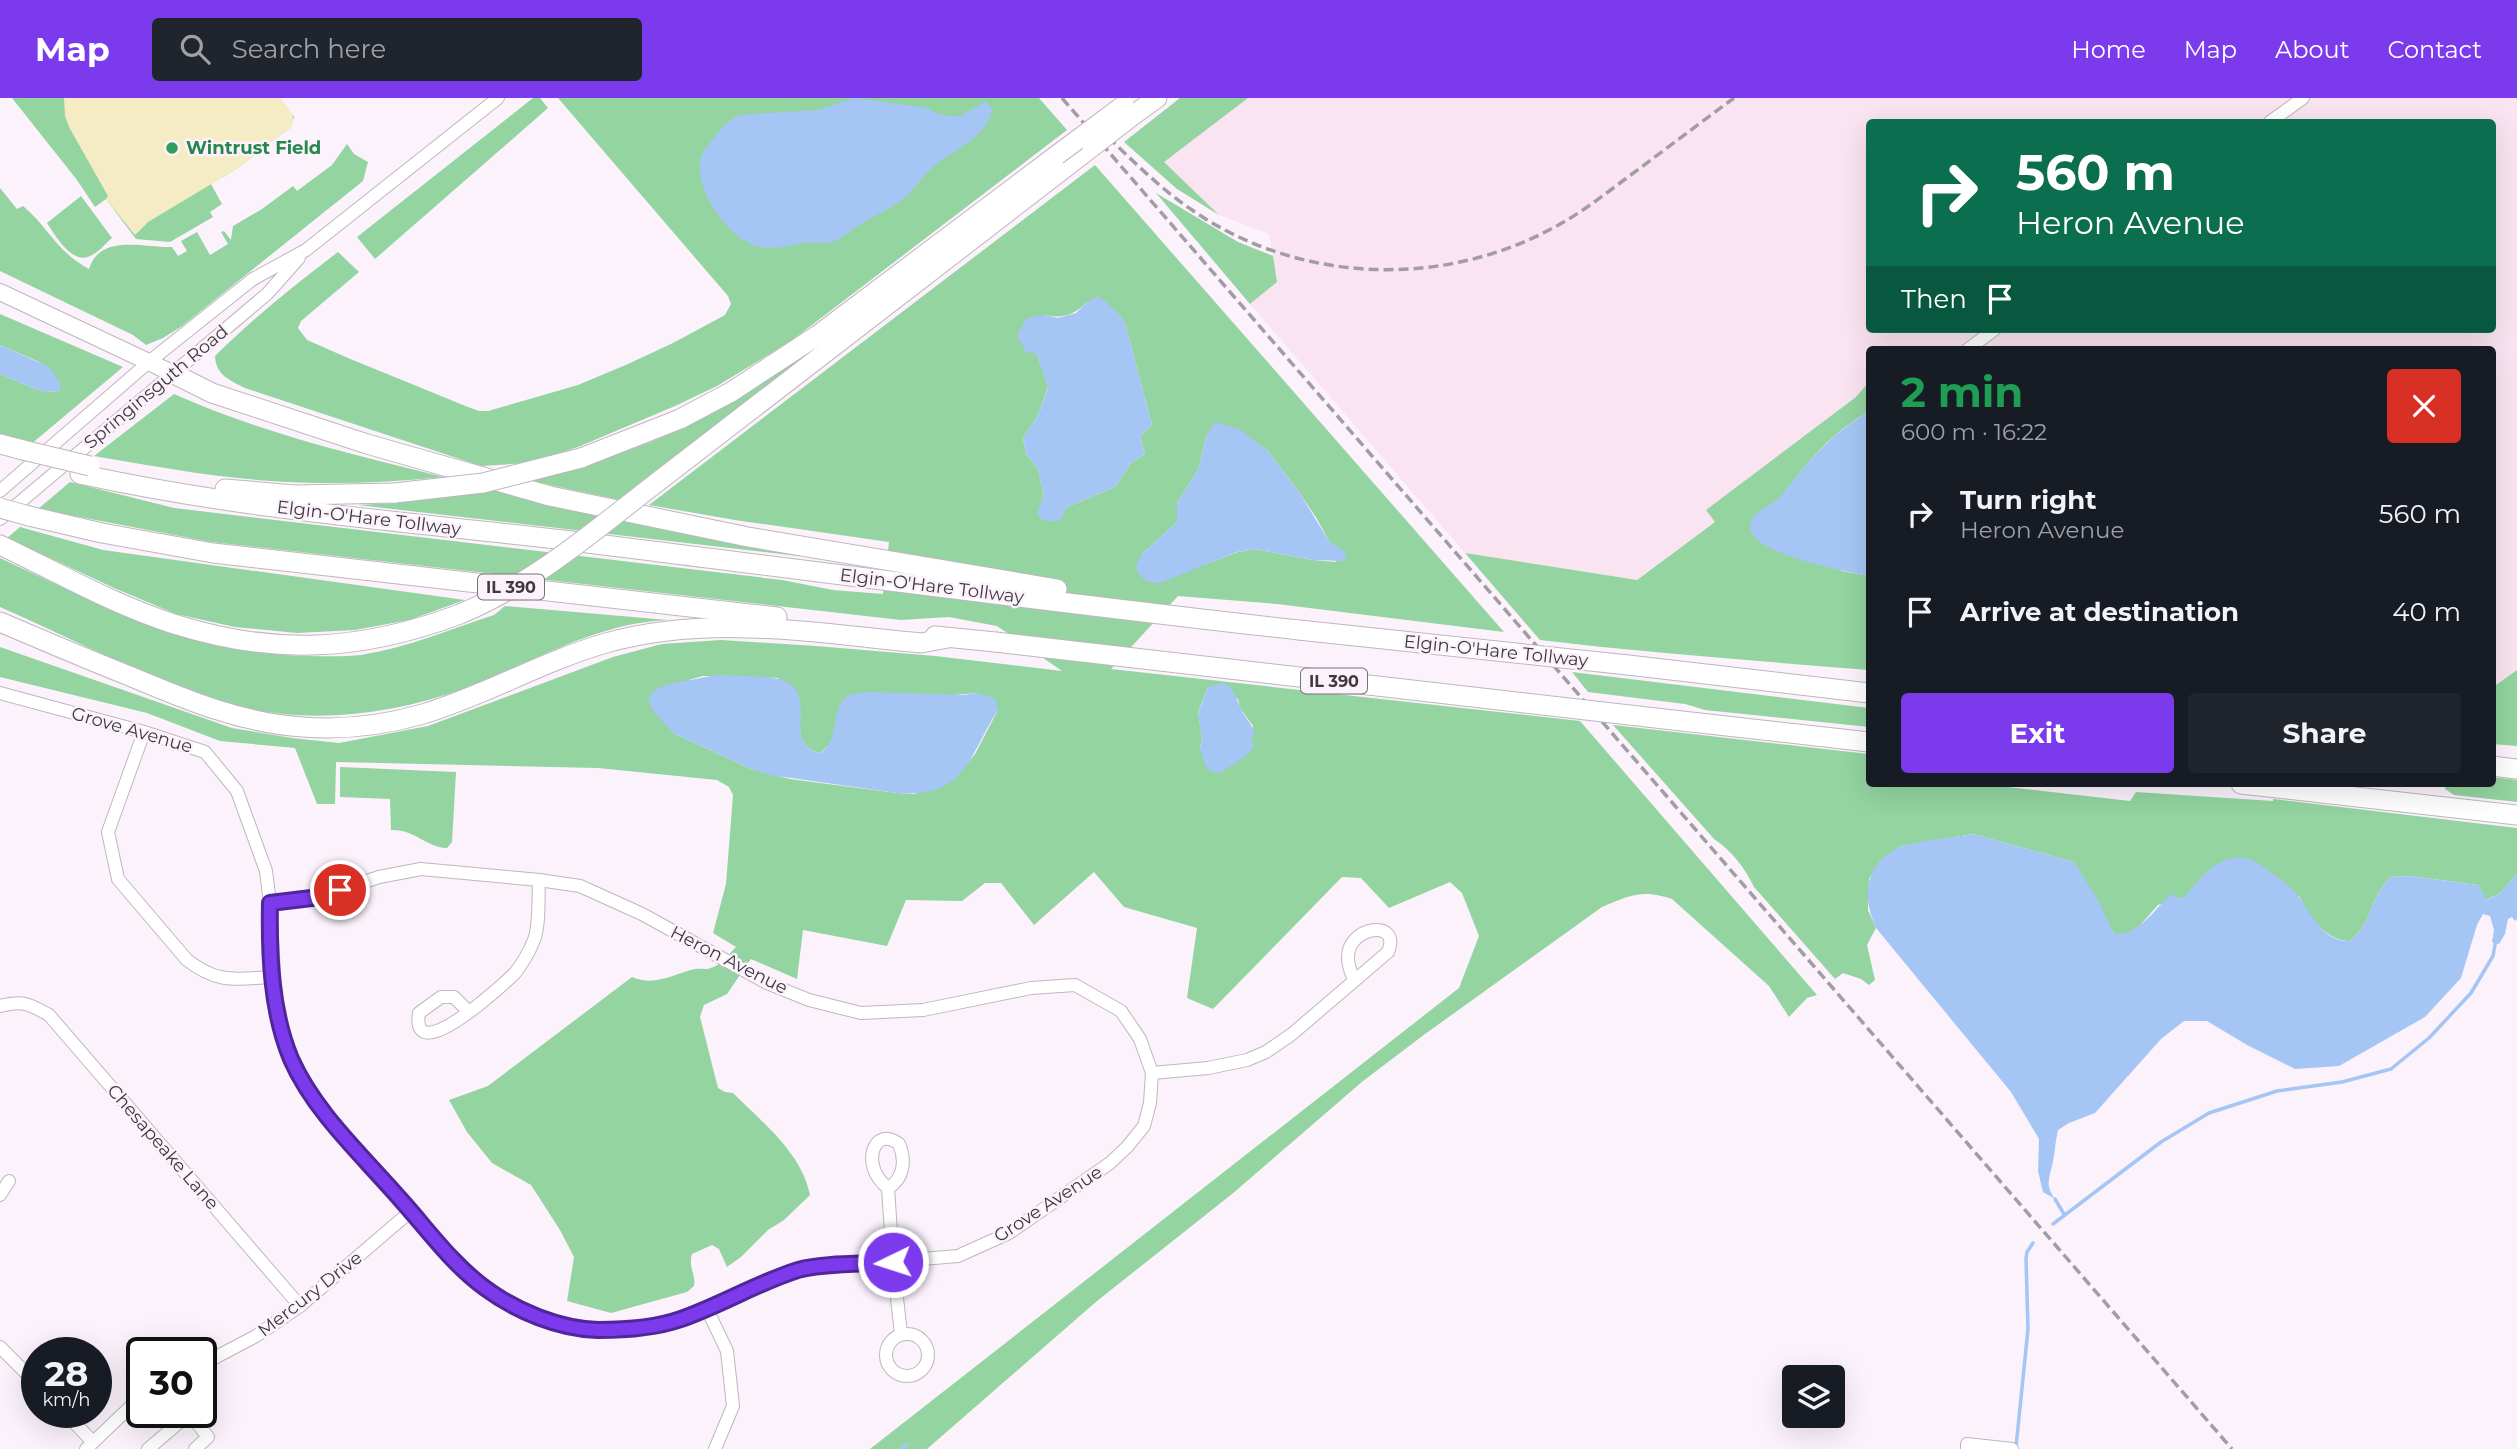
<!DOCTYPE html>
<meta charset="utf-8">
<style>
body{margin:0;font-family:Montserrat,sans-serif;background:#20242c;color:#f1f3f6;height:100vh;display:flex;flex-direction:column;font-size:26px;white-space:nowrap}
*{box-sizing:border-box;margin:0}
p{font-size:23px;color:#9ea1a6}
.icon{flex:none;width:38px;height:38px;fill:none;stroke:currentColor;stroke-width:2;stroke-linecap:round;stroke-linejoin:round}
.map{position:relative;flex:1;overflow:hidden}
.side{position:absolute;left:1866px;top:248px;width:630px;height:441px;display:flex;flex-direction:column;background:#171b24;border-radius:7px;box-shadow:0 7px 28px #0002}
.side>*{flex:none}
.guide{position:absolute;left:1866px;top:21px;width:630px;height:214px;border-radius:7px;box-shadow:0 7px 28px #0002;background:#0b6e4f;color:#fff;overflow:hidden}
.buttons{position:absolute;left:1782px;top:1267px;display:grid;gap:14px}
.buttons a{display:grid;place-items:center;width:63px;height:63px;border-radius:7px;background:#171b24;box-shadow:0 7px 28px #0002;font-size:35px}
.speed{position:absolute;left:21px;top:1239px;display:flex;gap:14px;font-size:35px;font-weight:700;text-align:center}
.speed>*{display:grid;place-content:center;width:91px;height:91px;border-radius:50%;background:#171b24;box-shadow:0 7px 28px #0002;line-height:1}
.speed small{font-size:18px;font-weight:400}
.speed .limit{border:4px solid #111;border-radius:10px;background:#fff;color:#111}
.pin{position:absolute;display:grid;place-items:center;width:60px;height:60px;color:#fff;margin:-30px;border:4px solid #fff;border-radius:50%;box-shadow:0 2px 7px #0007}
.me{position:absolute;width:77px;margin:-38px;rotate:266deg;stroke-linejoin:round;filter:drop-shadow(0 0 5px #0008)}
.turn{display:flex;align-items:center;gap:24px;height:147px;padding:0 35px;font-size:32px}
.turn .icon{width:91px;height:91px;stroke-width:2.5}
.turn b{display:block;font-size:49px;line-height:60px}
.then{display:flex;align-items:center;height:66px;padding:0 35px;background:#0003;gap:14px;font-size:26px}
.round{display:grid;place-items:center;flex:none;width:74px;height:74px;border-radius:7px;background:#20242c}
.head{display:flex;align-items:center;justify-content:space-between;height:119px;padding:0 35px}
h1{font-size:42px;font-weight:700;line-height:52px;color:#1e9e55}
.action{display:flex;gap:14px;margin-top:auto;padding:14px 35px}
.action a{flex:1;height:80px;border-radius:7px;background:#7c3aed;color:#fff;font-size:28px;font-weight:700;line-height:80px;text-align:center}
.action a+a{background:#20242c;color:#f1f3f6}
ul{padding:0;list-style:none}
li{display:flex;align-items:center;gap:21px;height:98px;padding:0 35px}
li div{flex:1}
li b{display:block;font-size:26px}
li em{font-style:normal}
header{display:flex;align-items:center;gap:42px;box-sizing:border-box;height:98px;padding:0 35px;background:#7c3aed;color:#fff}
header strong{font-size:33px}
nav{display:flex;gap:38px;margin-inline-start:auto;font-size:24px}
.search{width:490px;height:63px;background:#20242c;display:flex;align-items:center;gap:18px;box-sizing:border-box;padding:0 24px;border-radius:7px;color:#9ea1a6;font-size:26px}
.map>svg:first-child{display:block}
.industrial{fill:#fbe4f1;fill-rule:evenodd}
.green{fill:#93d4a0;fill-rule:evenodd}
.sand{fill:#f5ecc6}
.water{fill:#a5c6f4}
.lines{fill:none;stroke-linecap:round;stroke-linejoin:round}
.stream{stroke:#a5c6f4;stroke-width:3.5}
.minor-casing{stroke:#bfb6bf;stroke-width:14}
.major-casing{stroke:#bfb6bf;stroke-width:18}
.highway-casing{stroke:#bfb6bf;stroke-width:21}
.minor{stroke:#fff;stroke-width:12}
.major{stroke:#fff;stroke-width:16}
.highway{stroke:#fff;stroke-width:19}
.rail{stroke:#a29ca3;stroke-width:3.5;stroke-dasharray:10 5;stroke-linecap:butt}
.highway-bridge-casing{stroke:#bfb6bf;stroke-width:21;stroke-linecap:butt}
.highway-bridge{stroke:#fff;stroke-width:19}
.route-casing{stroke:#51269a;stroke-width:18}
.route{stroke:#7c3aed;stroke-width:12}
.leisure-dot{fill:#2e9e5b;stroke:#fbf2fc;stroke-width:2.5}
.labels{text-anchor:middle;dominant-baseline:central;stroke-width:5;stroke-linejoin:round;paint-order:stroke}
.shield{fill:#fbf2fc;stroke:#767177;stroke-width:2}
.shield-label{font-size:16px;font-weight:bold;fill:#3d3a3e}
.leisure-label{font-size:18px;font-weight:bold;fill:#27864d;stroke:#fbf2fc;text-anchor:start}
.street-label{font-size:18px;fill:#3d3a3e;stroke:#fbf2fc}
</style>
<header>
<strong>Map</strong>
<div class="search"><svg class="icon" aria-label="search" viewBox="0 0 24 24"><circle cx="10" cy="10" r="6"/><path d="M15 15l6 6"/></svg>Search here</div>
<nav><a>Home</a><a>Map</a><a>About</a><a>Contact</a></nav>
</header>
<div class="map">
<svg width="2517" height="1351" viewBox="0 0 2517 1351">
<rect width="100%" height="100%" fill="#fbf2fc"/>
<path class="industrial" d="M 1248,0 L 2517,0 L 2517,572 L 2496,587 L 2492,587 L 2492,252 L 1869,252 L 1869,284 L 1856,299 L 1707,412 L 1715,424 L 1636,482 L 1465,455 L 1250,206 L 1277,184 L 1269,136 L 1219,117 L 1163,64 ZM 1869,24 L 2492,24 L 2492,231 L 1869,231 Z"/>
<g class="green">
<polygon points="12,0 280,0 294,19 291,29 238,70 211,86 222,106 210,114 213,119 170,144 136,141 106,101 95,109 77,82"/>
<polygon points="533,0 540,0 548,10 375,161 357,139"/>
<path d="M 558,0 L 1039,0 L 1067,32 L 791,243 L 717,288 L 675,308 L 578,349 L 528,365 L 481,368 L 245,290 C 229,282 216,277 215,258 C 253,220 295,187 338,154 L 359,174 L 301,223 L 298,230 L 307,242 L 348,260 L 468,309 L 479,313 L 488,313 L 578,287 L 628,266 L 673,245 L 725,217 L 731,206 L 728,198 Z"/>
<polygon points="1180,0 1248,0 1164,64 1219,117 1177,91 1124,44"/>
<path d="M 347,46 L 354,56 L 368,64 L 363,83 L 182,228 L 163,240 L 146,247 L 133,237 L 0,173 L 0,90 L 17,111 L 23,108 C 49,130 57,154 89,171 C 100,135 144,150 172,149 L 178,158 L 187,153 L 181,143 L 197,134 L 210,157 L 228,146 L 221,134 L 224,133 L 231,142 L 233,128 L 262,111 L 293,88 L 297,93 L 332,67 Z"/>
<path d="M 1095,67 L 1504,534 L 1277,506 L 1178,498 L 1111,571 L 1580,623 L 1817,897 L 1807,900 L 1789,919 L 1769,888 L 1672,801 C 1643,791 1630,797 1602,809 L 1425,936 L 1363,983 L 1232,1096 L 1097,1203 L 927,1351 L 870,1351 L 1459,890 L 1479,838 L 1462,795 L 1450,784 L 1389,810 L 1361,780 L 1342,779 L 1213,911 L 1187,900 L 1197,830 L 1124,809 L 1094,774 L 1034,827 L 1001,785 L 985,785 L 962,803 L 906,802 L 887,848 L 803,832 L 797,881 L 751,861 L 727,896 L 704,907 L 700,919 L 718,990 L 725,994 L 733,995 C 762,1024 802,1055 810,1097 L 784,1122 L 768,1132 L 741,1159 L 727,1169 L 719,1151 L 712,1147 L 692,1156 C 688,1170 696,1175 694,1188 L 687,1194 L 611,1215 L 567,1203 L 574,1159 L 560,1132 L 531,1087 L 492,1065 L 467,1034 L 449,1002 L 488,988 L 632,879 C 655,889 673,876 695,871 C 700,870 706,872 711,870 C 721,867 729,856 736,849 L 713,835 L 726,786 L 733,697 L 729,689 L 717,682 L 598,670 L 336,664 L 335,706 L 317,706 L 295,650 L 220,643 L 147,615 L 0,579 L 0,549 L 232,630 L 292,640 L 339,645 L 428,628 L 613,559 L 662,546 L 721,542 L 816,548 L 935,558 L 1062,573 L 997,528 L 949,519 L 901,522 L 211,444 L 38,411 L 70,384 L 174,410 L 782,482 L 833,492 L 883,496 L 889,444 L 735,422 L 649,407 ZM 1087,204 L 1125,225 L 1152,327 L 1140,338 L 1145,356 L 1131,365 L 1115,389 L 1067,409 L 1038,416 L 1044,398 L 1038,371 L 1026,356 L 1023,340 L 1038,318 L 1048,289 L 1037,256 L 1045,217 C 1063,221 1074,217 1087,204 ZM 1207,336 L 1266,351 L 1299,394 L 1317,421 L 1329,443 L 1336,464 L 1313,462 L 1254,451 L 1238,454 L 1201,468 L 1141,457 L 1177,424 L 1177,405 L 1198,372 ZM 703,578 L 778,580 L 800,632 C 801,645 807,652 820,655 L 831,645 L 840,607 L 977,595 L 998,612 L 975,656 L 954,681 L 914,696 L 897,695 L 790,681 L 751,671 L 673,635 L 689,582 ZM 1208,589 L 1238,601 L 1240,610 L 1253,628 L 1251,643 L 1200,651 L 1202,640 L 1198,615 Z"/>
<polygon points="1156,95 1238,144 1273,158 1277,184 1250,206"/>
<path d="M 81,98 L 112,140 C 105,146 98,155 90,158 C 72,167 55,137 47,125 Z"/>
<path d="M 0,216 L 123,269 L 30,347 L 0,338 L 0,276 C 17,282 44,299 60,292 L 39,264 L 0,247 Z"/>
<path d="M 811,253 L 814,257 L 620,402 L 531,383 C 572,371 613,359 653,343 C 709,319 761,287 811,253 Z"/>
<path d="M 1869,284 L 1869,314 C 1832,333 1804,368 1780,401 L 1842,473 L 1869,478 L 1869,572 C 1759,563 1649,555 1540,542 L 1465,455 L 1637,482 L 1715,424 L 1706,412 L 1856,299 Z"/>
<path d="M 174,296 C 262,335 350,356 444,379 C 386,385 328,387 271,383 C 211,379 153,368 94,358 Z"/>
<polygon points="495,392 800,455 799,458 358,407 396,405"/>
<polygon points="20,429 103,452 465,502 409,522 355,532 297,535 235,529 176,516 114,490 7,440"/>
<path d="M 0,460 C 104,508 190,556 307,558 C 325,558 344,559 361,557 C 407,550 450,531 494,517 L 505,508 L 668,522 C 594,525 530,566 463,591 C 385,619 294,629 214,601 C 142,577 70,540 0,509 Z"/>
<polygon points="2517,572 2517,648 2492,646 2492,587 2496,587"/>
<polygon points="1572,574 1869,610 1869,629 1705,612 1685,606 1588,594"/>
<path d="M 1613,627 L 1869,656 L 1869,686 L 1981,686 L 2130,703 L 2136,694 L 2273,703 L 2273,701 L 2517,730 L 2517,776 L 2499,796 L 2486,802 L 2478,787 L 2410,778 L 2390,779 C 2386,785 2380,791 2377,798 C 2366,819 2370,825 2350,843 C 2325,843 2309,818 2299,798 L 2185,799 L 2158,807 L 2136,832 L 2124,837 L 2114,836 L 2074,764 L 1973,736 L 1902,748 L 1880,763 L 1869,781 L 1868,812 L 1876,830 L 1867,847 L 1875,882 L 1869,887 L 1861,881 L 1843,875 L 1835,881 L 1754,789 C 1745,770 1731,752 1714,741 Z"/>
<path d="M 340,669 L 456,674 L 452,744 L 447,750 C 425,749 415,731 391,732 L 390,701 L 340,699 Z"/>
<polygon points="2492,679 2517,682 2517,704 2454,697 2445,691 2446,686 2492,686"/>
</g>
<path class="sand" d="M 64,0 L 280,0 C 288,9 297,17 291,29 L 238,70 L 148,124 L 135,137 L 106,101 L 108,98 L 69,29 L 65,18 Z"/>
<g class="water">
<path d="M 855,0 L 928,10 L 938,16 L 950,18 L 960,18 L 986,3 L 992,11 C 987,41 952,52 933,69 C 922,79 914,92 903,101 C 890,111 872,119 857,128 C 850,133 843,139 835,143 C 827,147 813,144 804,145 C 784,148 772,154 751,146 C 726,136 696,92 700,64 C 701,54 710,45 716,37 C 723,28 729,21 740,17 L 817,12 Z"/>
<polygon points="1099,198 1120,217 1125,225 1152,327 1140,338 1145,356 1131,365 1115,389 1067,409 1060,423 1044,423 1037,416 1044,398 1038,371 1026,356 1023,340 1038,318 1048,290 1037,256 1026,254 1017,237 1027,220 1045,217 1058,220 1076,215 1087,204"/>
<path d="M 0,247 L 49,269 L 61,286 L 60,292 C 44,299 17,282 0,276 Z"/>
<path d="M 1869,314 L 1869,478 C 1848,474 1747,455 1750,428 C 1752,412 1775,407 1784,395 C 1807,364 1835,332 1869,314 Z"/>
<path d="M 1215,324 L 1239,331 L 1266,351 L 1299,394 L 1329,443 L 1347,456 L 1344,463 L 1313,462 L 1254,451 L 1237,454 L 1160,485 C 1147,485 1142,482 1136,470 L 1141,457 L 1177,424 L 1177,405 L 1198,372 L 1207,336 Z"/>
<path d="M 716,577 C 733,578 774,577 787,584 C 818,601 781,646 820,655 C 841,643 830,607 848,598 C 853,595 860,595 865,594 L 963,597 L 977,595 L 995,600 L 998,612 C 968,659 966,700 897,695 L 770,677 L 751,671 L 673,635 L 652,611 L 649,602 L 651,595 L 665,587 Z"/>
<path d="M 1224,585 C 1235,591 1235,598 1240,609 C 1244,619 1252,625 1255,636 L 1251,642 L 1254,649 L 1242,661 L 1220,675 L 1210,673 L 1205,666 L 1200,651 L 1202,640 L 1198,616 L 1208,589 Z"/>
<path d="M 1973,736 L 2074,764 L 2098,802 L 2114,836 C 2140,838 2154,810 2172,796 L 2179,800 L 2185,799 C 2200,779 2223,751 2252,762 C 2258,764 2265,770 2270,774 C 2280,780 2293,790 2299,799 C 2313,818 2323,844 2350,843 C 2370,825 2366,819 2377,798 C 2380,791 2386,785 2390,779 L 2410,778 L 2478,787 L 2487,802 L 2499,796 L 2517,776 L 2517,821 L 2515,823 L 2512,819 L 2508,821 L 2505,836 L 2499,846 L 2492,844 L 2494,832 L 2490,818 L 2483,816 L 2477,827 L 2461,880 L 2425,919 L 2339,968 L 2295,971 L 2247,947 L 2207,923 L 2184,923 L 2161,941 L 2095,1015 L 2069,1025 L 2058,1032 C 2055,1044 2055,1056 2052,1068 C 2049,1081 2045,1087 2055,1101 L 2043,1094 L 2038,1073 L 2039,1041 L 2011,994 L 1876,830 C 1861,797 1865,763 1903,748 C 1921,742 1953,740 1973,736 Z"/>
</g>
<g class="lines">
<g class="stream">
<polyline points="2055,1101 2064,1116"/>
<polyline points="2053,1126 2161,1044 2209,1015 2277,993 2342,984 2391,971 2429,940 2471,895 2493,858 2496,841"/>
<polyline points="2016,1349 2028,1231 2026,1160 2027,1154 2033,1145"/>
<polyline points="901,1351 907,1346"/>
</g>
<g class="minor-casing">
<g id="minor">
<polyline points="2270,24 2303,0"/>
<polyline points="1967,252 1995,231"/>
<polyline points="0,393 150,263 253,181 306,152 498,0"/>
<polyline points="0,421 267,196 299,160"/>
<polyline points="0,595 144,634 205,654 237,693 266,773 270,805 276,910 290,958 305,986 328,1018 457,1166 497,1198 548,1222 596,1232 653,1228 707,1211 753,1188 802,1171 958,1158 1009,1135 1110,1065 1127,1049 1144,1028 1150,1005 1152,975 1140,941 1121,913 1075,887 1031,890 923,912 861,915 809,902 767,885 642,816 580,788 539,782 421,771 379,779 320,799 270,805"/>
<path d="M 144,634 L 108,734 L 118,781 L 187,862 C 218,886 235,881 273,879"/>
<path d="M 0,908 C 24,902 29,906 49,917 L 300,1208"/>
<path d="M 469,914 L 454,899 L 441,899 L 419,915 C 410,973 505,885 515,875 C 522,866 530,852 534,842 C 540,827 538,798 539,782"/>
<path d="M 1152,975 L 1208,970 L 1247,962 L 1266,954 L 1292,936 L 1388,854 C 1402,820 1347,828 1348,860 C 1348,868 1351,875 1354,882"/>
<path d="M 888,1090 C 904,1081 906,1062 899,1046 C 874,1026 859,1068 888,1090 L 893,1164 L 901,1236"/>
<polyline points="0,1097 9,1083"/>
<polyline points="707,1211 727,1253 733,1308 715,1351"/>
<circle cx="907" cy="1257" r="21"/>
<polyline points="0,1249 37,1286"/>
<polyline points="201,1267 256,1238 300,1208 411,1113"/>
<polyline points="64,1314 92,1343"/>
<polyline points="188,1314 208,1339 195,1351"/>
<polyline points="86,1351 129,1310 142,1302"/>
<polyline points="148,1351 189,1316"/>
<polyline points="1967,1351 1967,1346 2012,1351"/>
</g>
</g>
<g class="major-casing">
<polyline id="major" points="0,194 172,275"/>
</g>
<g class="highway-casing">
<g id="highway">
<polyline points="1132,18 1157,0"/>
<polyline points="172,275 212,295 367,346 550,398 748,439 1057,491"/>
<polyline points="0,346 23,352"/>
<polyline points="581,360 680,321 731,294 818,237 1057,57"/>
<path d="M 80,376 C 239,411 401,423 563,442 C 808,472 1054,505 1299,532"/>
<polyline points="660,382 1092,49"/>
<polyline points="225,391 295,397 395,395"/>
<polyline points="29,418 102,435 213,455 777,519"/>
<path d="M 0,447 C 57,474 114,507 174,526 C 275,558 362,553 460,516"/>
<path d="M 0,524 C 42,542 84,560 127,577 C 184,601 240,625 303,629 C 343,632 385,627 423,616 C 486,597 543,563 606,545 C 710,516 815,535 921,545 L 948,540"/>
<polyline points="935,538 995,544"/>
<polyline points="1628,567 1869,595"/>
<polyline points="1673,622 1869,644"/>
<polyline points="2492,668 2517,671"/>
<polyline points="2241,686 2517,717"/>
</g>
</g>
<use href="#minor" class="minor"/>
<use href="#major" class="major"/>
<use href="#highway" class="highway"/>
<g class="rail">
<polyline points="1062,0 2232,1351"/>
<path d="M 1108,39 C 1135,65 1161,91 1192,112 C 1296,184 1437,191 1549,132 C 1579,117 1605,96 1632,76 C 1666,51 1700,25 1734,0"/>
</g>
<g class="highway-bridge-casing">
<g id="highway-bridge">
<polyline points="1092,49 1132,18"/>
<polyline points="1057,57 1124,7"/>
<polyline points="23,352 90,368"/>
<polyline points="395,395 483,385 581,360"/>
<polyline points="0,410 29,418"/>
<path d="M 460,516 C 535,485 596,431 660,382"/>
<polyline points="1299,532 1628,567"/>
<polyline points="995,544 1673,622"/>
</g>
</g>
<use href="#highway-bridge" class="highway-bridge"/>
</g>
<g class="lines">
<g class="route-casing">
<path id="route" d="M 340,792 L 320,799 L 270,805 C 269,856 271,913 291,961 C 315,1015 363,1058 401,1102 C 428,1132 452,1166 485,1190 C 516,1213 559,1231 598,1232 C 626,1232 655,1230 681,1221 C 721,1207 757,1185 798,1172 C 821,1165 867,1166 893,1164"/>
</g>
<use href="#route" class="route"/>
</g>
<circle class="leisure-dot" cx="172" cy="50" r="7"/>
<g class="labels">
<g class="shield">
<rect x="478" y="476.5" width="66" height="25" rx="5"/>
<rect x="1301" y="570.5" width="66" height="25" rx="5"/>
</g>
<g class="shield-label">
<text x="511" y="489">IL 390</text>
<text x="1334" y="583">IL 390</text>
</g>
<g class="leisure-label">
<text x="186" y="50">Wintrust Field</text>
</g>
<g class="street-label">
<text transform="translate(156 289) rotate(-40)">Springinsguth Road</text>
<text transform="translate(369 420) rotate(7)">Elgin-O'Hare Tollway</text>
<text transform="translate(932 488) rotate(7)">Elgin-O'Hare Tollway</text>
<text transform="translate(1496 553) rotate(6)">Elgin-O'Hare Tollway</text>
<text transform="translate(132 632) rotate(16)">Grove Avenue</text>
<text transform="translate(729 862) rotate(27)">Heron Avenue</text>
<text transform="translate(163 1049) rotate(49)">Chesapeake Lane</text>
<text transform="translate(1048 1106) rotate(-33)">Grove Avenue</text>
<text transform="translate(310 1196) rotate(-38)">Mercury Drive</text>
</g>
</g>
</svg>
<div class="buttons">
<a><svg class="icon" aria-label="layers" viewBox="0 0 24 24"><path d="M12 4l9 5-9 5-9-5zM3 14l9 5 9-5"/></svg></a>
</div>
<div class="speed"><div>28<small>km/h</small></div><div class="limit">30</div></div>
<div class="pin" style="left:340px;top:792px;background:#d93025"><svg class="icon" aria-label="arrive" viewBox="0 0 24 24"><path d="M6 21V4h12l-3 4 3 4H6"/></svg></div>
<svg class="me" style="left:893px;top:1164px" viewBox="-20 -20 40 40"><circle r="17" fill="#7c3aed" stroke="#fff" stroke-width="3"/><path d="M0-11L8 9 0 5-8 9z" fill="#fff"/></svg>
<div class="guide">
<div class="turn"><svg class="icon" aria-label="right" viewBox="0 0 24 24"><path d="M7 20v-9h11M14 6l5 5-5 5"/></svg><div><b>560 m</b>Heron Avenue</div></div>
<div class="then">Then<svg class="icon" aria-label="arrive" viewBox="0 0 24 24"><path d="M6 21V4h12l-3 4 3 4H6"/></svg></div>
</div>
<section class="side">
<div class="head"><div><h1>2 min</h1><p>600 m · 16:22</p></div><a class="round" style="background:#d93025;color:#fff"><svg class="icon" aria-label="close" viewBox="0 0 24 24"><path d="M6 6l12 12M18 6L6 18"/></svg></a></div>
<ul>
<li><svg class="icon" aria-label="right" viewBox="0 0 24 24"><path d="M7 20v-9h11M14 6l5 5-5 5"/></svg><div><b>Turn right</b><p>Heron Avenue</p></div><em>560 m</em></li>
<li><svg class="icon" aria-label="arrive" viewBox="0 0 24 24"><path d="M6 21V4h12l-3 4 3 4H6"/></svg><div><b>Arrive at destination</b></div><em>40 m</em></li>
</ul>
<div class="action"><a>Exit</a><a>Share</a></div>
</section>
</div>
